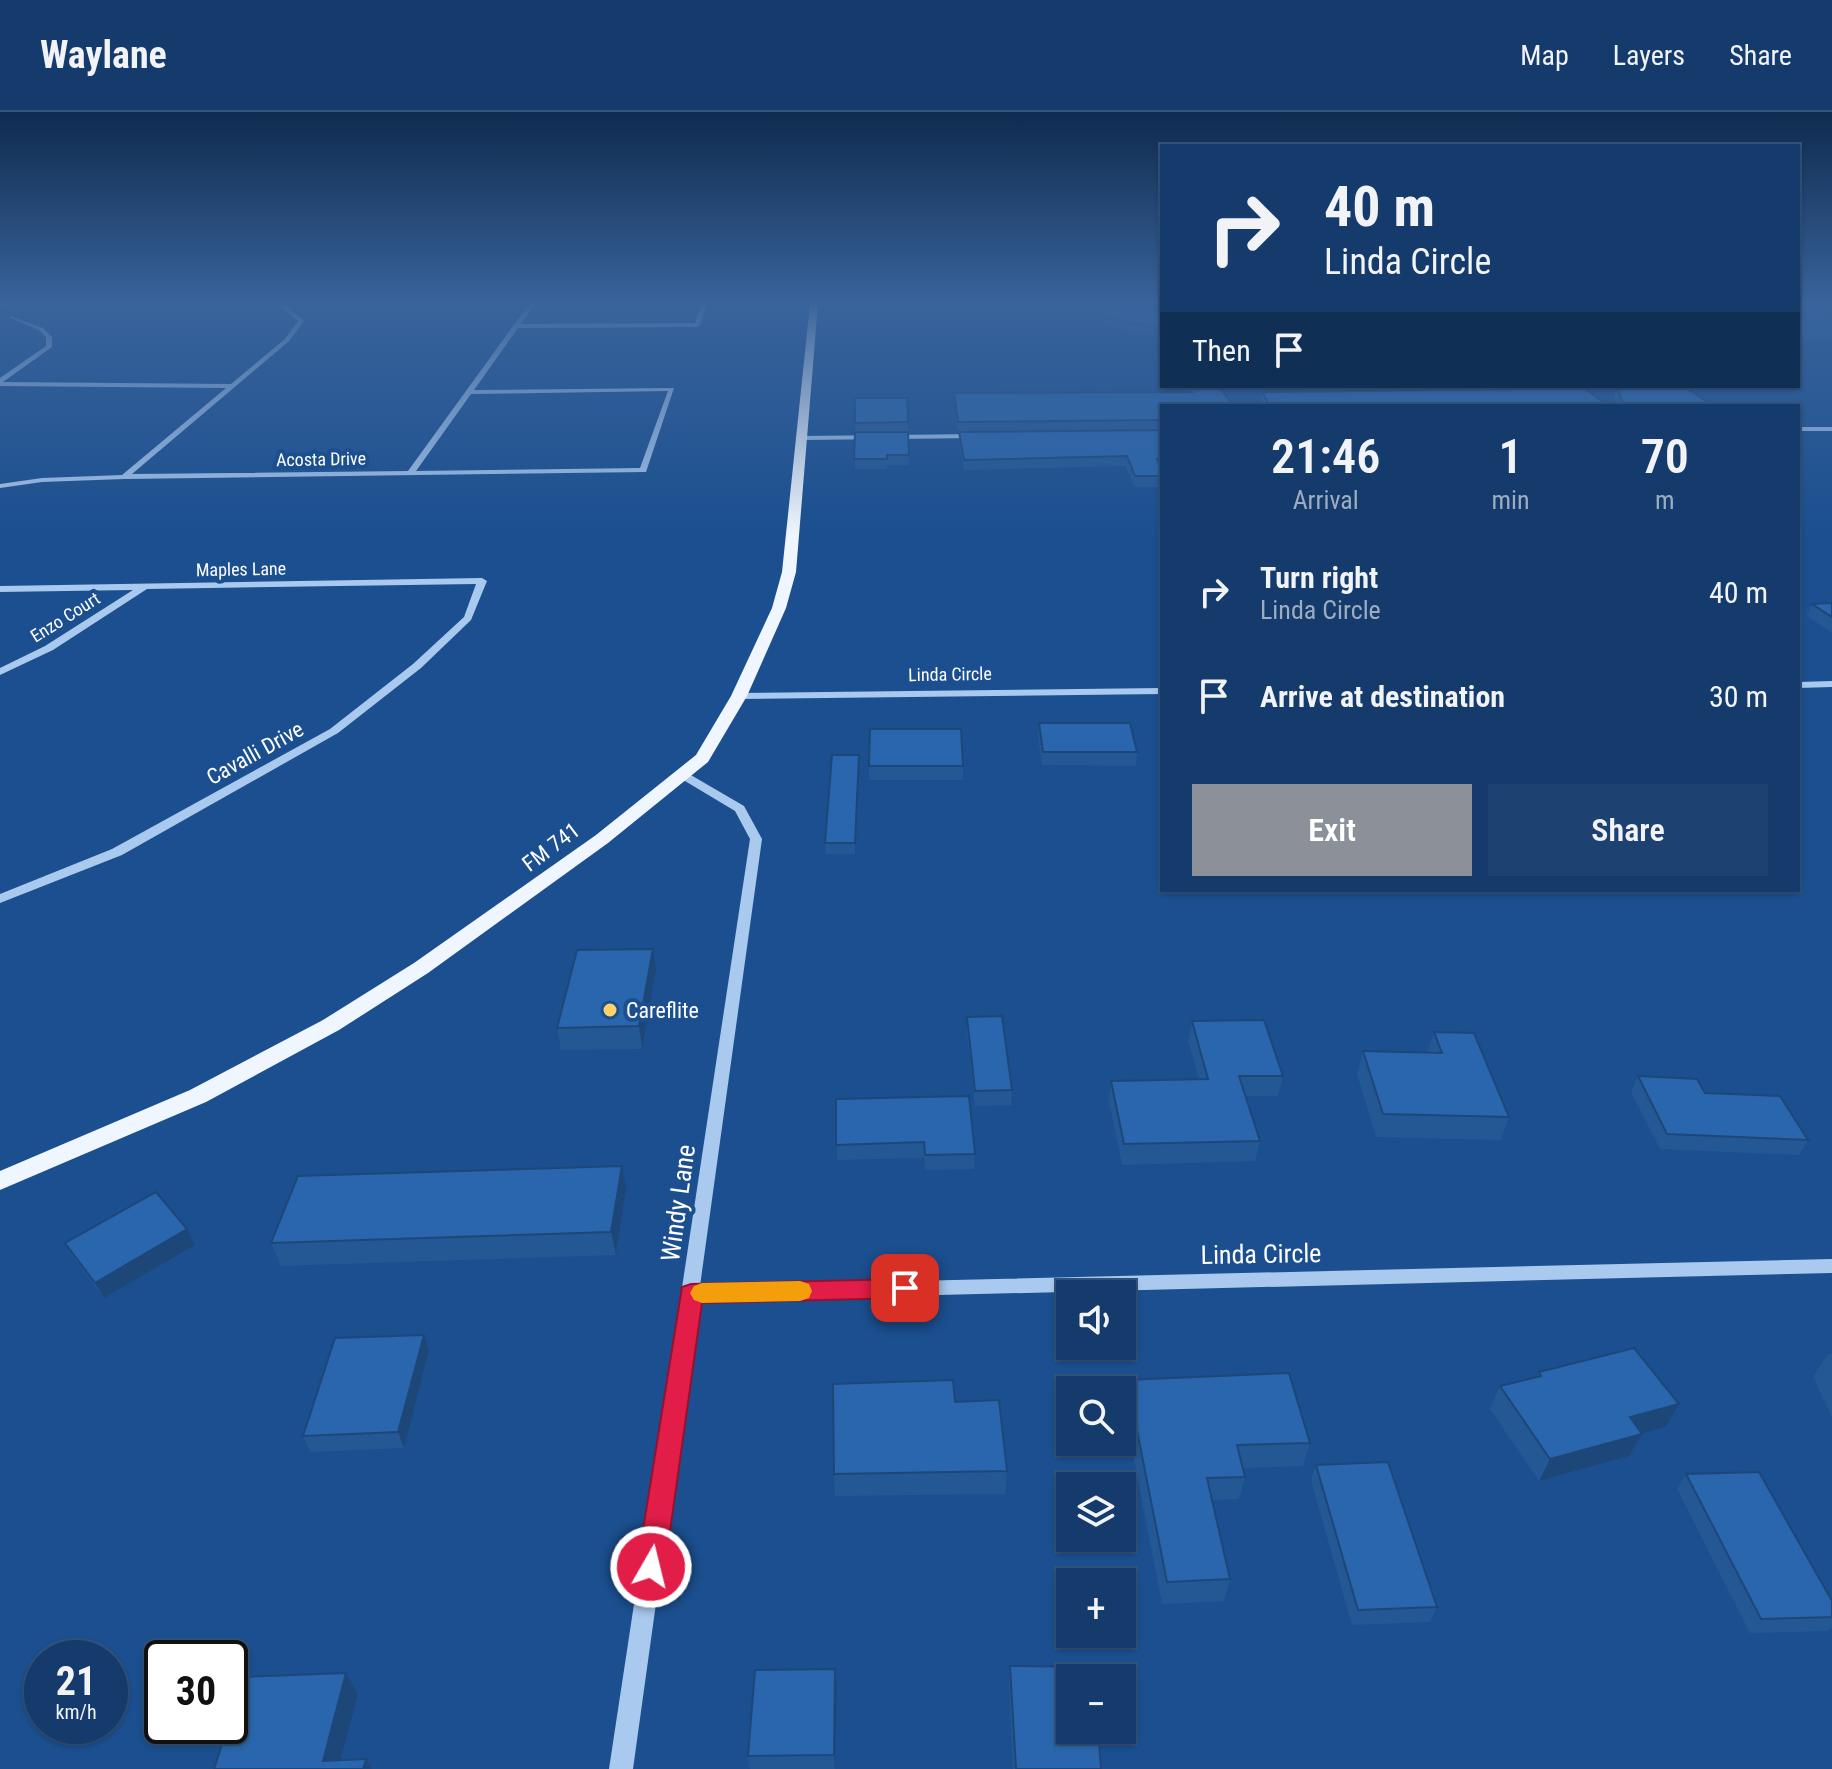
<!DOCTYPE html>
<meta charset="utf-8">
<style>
body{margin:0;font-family:"Roboto Condensed",sans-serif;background:#1d4271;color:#f1f3f6;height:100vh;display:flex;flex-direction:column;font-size:30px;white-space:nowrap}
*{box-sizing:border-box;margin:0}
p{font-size:26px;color:#9dadc1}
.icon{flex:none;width:44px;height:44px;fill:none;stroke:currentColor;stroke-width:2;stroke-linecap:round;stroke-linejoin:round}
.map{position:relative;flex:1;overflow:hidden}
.side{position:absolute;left:1160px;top:292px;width:640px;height:488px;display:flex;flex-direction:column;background:#143b6b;border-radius:0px;box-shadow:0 2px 6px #0004,0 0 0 2px #33557e}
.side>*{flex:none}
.banner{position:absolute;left:1160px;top:32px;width:640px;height:244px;border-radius:0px;box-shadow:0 2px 6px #0004,0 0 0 2px #33557e;background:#143b6b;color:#f1f3f6;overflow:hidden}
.controls{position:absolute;left:1056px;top:1168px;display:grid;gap:16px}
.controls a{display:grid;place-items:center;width:80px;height:80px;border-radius:0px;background:#143b6b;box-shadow:0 2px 6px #0004,0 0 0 2px #33557e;font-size:40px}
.speed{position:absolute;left:24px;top:1528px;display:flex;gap:16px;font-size:40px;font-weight:700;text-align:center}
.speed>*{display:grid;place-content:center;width:104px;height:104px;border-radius:50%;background:#143b6b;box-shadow:0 2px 6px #0004,0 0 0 2px #33557e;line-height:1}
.speed small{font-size:20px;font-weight:400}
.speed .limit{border:4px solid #111;border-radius:12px;background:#fff;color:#111}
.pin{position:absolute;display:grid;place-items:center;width:68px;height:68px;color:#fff;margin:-34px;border-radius:16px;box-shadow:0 4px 12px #0006}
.me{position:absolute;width:88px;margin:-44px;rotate:8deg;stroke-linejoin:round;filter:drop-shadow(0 0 6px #0008)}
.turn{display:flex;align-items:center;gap:28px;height:168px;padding:0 32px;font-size:36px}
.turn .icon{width:104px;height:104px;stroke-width:2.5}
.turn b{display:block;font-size:56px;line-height:68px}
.then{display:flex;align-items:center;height:76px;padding:0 32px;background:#0003;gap:16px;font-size:30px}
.eta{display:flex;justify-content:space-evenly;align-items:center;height:136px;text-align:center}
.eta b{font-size:48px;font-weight:600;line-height:56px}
.cta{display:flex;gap:16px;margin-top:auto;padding:16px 32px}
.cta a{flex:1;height:92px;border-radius:0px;background:#8c9099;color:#fff;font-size:32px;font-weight:600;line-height:92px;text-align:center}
.cta a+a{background:#1d4271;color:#f1f3f6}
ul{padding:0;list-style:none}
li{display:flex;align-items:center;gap:24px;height:104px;padding:0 32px}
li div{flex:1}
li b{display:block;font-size:30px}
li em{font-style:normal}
header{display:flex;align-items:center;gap:48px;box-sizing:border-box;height:112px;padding:0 40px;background:#143b6b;border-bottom:2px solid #33557e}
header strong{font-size:38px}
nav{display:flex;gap:44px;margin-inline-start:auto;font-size:28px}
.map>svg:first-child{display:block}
.green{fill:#2461a8}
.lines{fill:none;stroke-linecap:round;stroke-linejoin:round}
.minor{fill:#a9c9ee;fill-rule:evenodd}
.major{fill:#f0f6ff;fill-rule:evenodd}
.wall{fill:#245895}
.shaded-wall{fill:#1d4779}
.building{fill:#2a66ad;stroke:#1d4779;stroke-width:2}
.route{fill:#e11d48;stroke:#92132f;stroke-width:2}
.slow{fill:#f59e0b}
.poi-dot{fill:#ffd166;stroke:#1b4f8f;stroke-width:3}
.labels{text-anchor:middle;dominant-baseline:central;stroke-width:8;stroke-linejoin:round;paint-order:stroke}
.far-street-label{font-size:18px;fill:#fff;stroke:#1b4f8f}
.street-label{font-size:22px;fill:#fff;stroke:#1b4f8f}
.poi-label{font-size:22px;fill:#fff;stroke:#1b4f8f;text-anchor:start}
.near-street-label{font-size:26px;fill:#fff;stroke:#1b4f8f}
</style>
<header>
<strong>Waylane</strong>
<nav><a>Map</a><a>Layers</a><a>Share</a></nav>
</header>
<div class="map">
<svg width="1832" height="1657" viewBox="0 0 1832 1657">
<rect width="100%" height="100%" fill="#1b4f8f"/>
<polygon class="green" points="1798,192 1821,192 1832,216 1832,227 1798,227"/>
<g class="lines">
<g class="minor">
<polygon points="0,192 13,192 0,196"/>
<path d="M 277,192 L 284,192 L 304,209 L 289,229 L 132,362 L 408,359 L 529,192 L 535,192 L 521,212 L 695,211 L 701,192 L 707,192 L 700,213 L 697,215 L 518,216 L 474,278 L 674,276 L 646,360 L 124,367 L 42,370 L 0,376 L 0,372 L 42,366 L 122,363 L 226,276 L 0,274 L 0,266 L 46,234 L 46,225 L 39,218 L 10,206 L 10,204 L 43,216 L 52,225 L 52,235 L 3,270 L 231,272 L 285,227 L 298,209 ZM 668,279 L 640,356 L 416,359 L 471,282 Z"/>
<rect x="1798" y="315" width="34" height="4"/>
<polygon points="978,322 982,324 981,326 802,328 798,326 802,324"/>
<polygon points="482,466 487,469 471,508 421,556 338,621 122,743 0,791 0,782 112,737 330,617 413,552 464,505 476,472 147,477 53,538 0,563 0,556 45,534 133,478 0,480 0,474"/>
<polygon points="1832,569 1832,575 1798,576 1798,570"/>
<polygon points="1162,576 1162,582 739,587 734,584 739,581"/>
<polygon points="684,659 744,694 762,727 700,1174 1832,1147 1832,1161 698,1189 633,1657 609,1657 750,727 735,699 680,666 678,663"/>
</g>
<polygon class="major" points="810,192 818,192 796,460 786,496 747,584 708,650 608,731 428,861 339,918 206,990 0,1078 0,1059 190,978 323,908 414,851 596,723 696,643 731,584 772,496 782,460"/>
</g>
<g class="wall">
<polygon points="1092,192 1153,192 1162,204 1162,225 1102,213"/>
<polygon points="1183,274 1218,274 1162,294 1162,318 957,320 954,281 1186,280"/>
<polygon points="1513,274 1582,274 1608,294 1263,294 1261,290 1262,280 1517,277"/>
<polygon points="1617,275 1713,294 1617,294 1614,284"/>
<polygon points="855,286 907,286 909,353 887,353 887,357 855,357"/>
<polygon points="1162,318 1162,357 1161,357 1162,375 1134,375 1126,354 964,358 959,330 959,320"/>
<polygon points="1832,491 1832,521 1807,504 1812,492"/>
<polygon points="1039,611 1137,640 1136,654 1042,653 1038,624"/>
<polygon points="859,654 855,742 826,742 825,731"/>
<rect x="869" y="654" width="94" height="14"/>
<polygon points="653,837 656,858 642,937 561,938 557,916"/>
<polygon points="967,905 1012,978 1011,993 975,994 967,920"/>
<polygon points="1192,909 1283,964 1278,984 1246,984 1260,1029 1255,1049 1122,1053 1109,989 1111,969 1199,967 1188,929"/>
<polygon points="1434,920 1509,1005 1501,1028 1376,1025 1357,962 1363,939 1427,941"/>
<polygon points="1638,964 1705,981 1808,1028 1799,1043 1660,1037 1631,980"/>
<polygon points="836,987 975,1042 974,1057 925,1058 924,1046 837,1048"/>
<polygon points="626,1077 616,1143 281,1154 271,1131"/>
<polygon points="65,1131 195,1133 104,1186 74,1146"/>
<polygon points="429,1238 404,1336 310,1340 303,1324"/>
<polygon points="1828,1242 1832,1242 1832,1305 1813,1265"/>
<polygon points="1539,1260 1679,1292 1666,1315 1642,1321 1629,1344 1539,1369 1490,1297 1500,1274 1537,1265"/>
<polygon points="1127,1268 1310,1331 1303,1354 1243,1356 1245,1365 1239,1387 1212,1388 1230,1467 1224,1489 1162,1492 1123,1291"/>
<polygon points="955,1290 1007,1359 1005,1382 835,1384 834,1362"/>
<polygon points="1316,1353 1437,1495 1430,1510 1352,1513 1311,1368"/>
<polygon points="1686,1362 1832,1489 1832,1515 1828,1519 1750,1521 1677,1377"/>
<polygon points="1010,1554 1101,1657 1013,1657 1009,1568"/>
<polygon points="835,1557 837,1572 835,1657 750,1657 748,1644"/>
</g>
<g class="shaded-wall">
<polygon points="859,643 859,654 855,742 855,731"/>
<polygon points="653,837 656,858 642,937 639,914"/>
<polygon points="622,1054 626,1077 616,1143 611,1120"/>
<polygon points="187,1117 195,1133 104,1186 95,1171"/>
<polygon points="424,1223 429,1238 404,1336 398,1320"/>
<polygon points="1679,1292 1666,1315 1617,1328 1630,1305"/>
<polygon points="1642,1322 1629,1344 1539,1369 1550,1347"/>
<polygon points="835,1557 837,1572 835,1657 834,1643"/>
<polygon points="346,1561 358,1582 338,1657 323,1649"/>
<polygon points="366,1647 372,1657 363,1657"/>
</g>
<g class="building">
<polygon points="1096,192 1153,192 1162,204 1162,217 1102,205"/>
<polygon points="1188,274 1218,274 1234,294 1162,294 1162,308 958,310 954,281 1192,280"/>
<polygon points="1526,274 1582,274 1608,294 1270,294 1262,280 1530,277"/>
<polygon points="1617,275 1685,275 1713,294 1624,294"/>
<polygon points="855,286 907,286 908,310 855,311"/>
<polygon points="1162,318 1162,346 1157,347 1162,359 1162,364 1135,364 1127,344 964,348 959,320"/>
<polygon points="855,320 908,320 909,343 887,343 887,347 854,347"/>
<polygon points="1832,491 1832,505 1812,492"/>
<polygon points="1039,611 1130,611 1137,640 1043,640"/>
<polygon points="870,617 961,617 963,654 869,654"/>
<polygon points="832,643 859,643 855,731 825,731"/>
<polygon points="653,837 639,914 557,916 577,838"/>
<polygon points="1002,904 1012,978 975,979 967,905"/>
<polygon points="1264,908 1283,964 1239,964 1260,1029 1124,1032 1111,969 1208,967 1192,909"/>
<polygon points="1434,920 1474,921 1509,1005 1383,1002 1363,939 1442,941"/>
<polygon points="1638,964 1697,967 1705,981 1780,984 1808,1028 1667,1022"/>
<polygon points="969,984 975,1042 925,1043 924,1030 836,1033 836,987"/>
<polygon points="622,1054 611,1120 271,1131 298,1064"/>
<polygon points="156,1080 187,1117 95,1171 65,1131"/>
<polygon points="424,1223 398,1320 303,1324 335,1226"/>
<polygon points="1634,1236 1679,1292 1630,1305 1642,1322 1550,1347 1500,1274 1541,1264 1539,1260"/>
<polygon points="1289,1261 1310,1331 1237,1333 1245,1365 1207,1366 1230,1467 1167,1470 1127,1268"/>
<polygon points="953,1268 955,1290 999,1288 1007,1359 834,1362 833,1272"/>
<polygon points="1388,1350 1437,1495 1358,1498 1316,1353"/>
<polygon points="1759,1360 1832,1489 1832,1505 1761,1507 1686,1362"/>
<polygon points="1010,1554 1092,1555 1093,1566 1070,1566 1070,1618 1098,1618 1101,1657 1016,1657"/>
<polygon points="835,1557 834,1643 748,1644 755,1558"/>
<polygon points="346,1561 323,1649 366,1647 363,1657 214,1657 228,1614 230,1614 230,1608 244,1565"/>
</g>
<linearGradient id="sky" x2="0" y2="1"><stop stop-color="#0f2b4f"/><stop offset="0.45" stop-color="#39639b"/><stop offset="1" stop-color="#39639b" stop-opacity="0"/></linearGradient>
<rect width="1832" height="424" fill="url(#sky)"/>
<polygon class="route" points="905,1167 914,1170 917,1176 914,1183 905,1186 702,1191 665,1455 661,1465 651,1469 641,1465 637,1455 682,1175 691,1172"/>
<polygon class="slow" points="800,1169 809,1172 812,1179 809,1186 800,1189 702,1191 694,1188 690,1181 694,1174 702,1171"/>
<circle class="poi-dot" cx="610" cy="898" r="8"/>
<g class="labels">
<g class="far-street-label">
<text transform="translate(321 347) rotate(-1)">Acosta Drive</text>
<text transform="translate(241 457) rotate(-1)">Maples Lane</text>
<text transform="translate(65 505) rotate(-32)">Enzo Court</text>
<text transform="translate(950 562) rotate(-1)">Linda Circle</text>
</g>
<g class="street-label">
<text transform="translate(255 641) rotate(-29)">Cavalli Drive</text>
<text transform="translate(551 735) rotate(-37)">FM 741</text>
</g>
<g class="poi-label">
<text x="626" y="898">Careflite</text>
</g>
<g class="near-street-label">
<text transform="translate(678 1091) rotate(-82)">Windy Lane</text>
<text transform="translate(1261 1142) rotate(-1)">Linda Circle</text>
</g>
</g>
</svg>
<div class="controls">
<a><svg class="icon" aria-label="sound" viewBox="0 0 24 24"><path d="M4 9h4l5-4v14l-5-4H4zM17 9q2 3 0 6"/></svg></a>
<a><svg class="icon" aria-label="search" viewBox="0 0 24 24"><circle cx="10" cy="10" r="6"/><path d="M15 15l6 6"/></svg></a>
<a><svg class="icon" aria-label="layers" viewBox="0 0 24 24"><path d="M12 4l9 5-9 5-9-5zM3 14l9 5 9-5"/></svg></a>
<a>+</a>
<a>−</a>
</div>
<div class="speed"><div>21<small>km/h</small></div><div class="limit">30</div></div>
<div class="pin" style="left:905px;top:1176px;background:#d93025"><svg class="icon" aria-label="arrive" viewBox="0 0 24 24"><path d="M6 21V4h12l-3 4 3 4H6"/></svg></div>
<svg class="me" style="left:651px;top:1455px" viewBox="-20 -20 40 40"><circle r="17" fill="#e11d48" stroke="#fff" stroke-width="3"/><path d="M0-11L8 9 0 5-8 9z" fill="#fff"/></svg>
<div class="banner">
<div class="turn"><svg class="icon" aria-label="right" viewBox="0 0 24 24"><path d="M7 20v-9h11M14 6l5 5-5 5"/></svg><div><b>40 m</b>Linda Circle</div></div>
<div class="then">Then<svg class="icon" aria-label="arrive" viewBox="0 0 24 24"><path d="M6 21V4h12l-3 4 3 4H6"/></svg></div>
</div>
<section class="side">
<div class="eta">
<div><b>21:46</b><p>Arrival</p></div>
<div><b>1</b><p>min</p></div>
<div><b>70</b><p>m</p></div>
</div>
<ul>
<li><svg class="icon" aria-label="right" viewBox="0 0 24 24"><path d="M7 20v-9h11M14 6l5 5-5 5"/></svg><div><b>Turn right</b><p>Linda Circle</p></div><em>40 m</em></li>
<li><svg class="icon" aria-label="arrive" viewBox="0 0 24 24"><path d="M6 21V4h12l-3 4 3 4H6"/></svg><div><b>Arrive at destination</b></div><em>30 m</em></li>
</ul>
<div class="cta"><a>Exit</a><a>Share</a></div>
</section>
</div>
